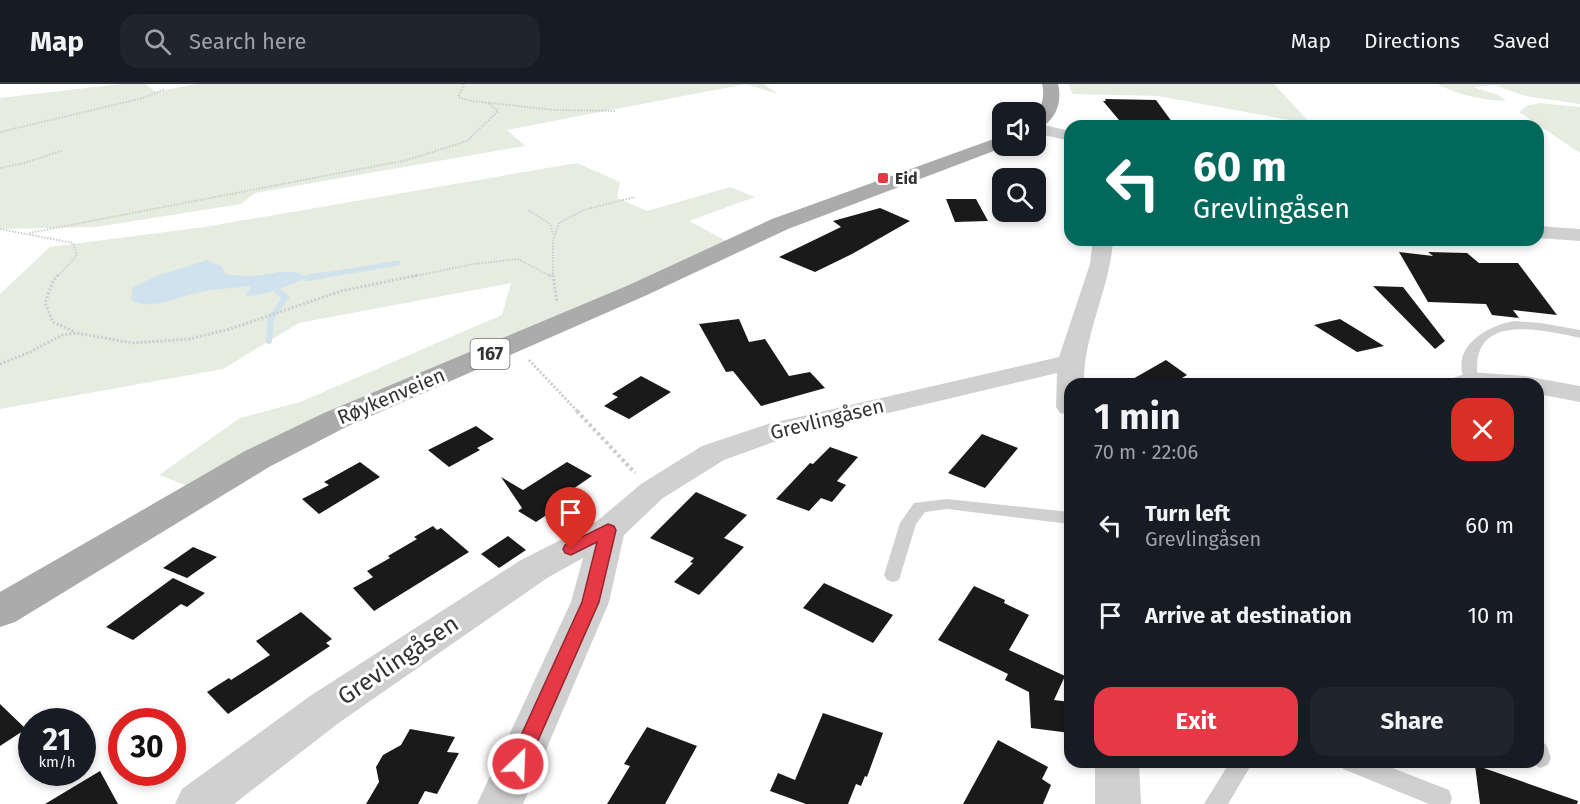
<!DOCTYPE html>
<meta charset="utf-8">
<style>
body{margin:0;font-family:"Fira Sans",sans-serif;background:#20242c;color:#f1f3f6;height:100vh;display:flex;flex-direction:column;font-size:22px;white-space:nowrap}
*{box-sizing:border-box;margin:0}
p{font-size:20px;color:#9ea1a6}
.icon{flex:none;width:33px;height:33px;fill:none;stroke:currentColor;stroke-width:2;stroke-linecap:round;stroke-linejoin:round}
.map{position:relative;flex:1;overflow:hidden}
.panel{position:absolute;left:1064px;top:294px;width:480px;height:390px;display:flex;flex-direction:column;background:#171b24;border-radius:18px;box-shadow:0 3px 9px #0003}
.panel>*{flex:none}
.top-card{position:absolute;left:1064px;top:36px;width:480px;height:126px;border-radius:18px;box-shadow:0 3px 9px #0003;background:#00695c;color:#fff;overflow:hidden}
.controls{position:absolute;left:992px;top:18px;display:grid;gap:12px}
.controls a{display:grid;place-items:center;width:54px;height:54px;border-radius:12px;background:#171b24;box-shadow:0 3px 9px #0003;font-size:30px}
.speed{position:absolute;left:18px;top:624px;display:flex;gap:12px;font-size:30px;font-weight:700;text-align:center}
.speed>*{display:grid;place-content:center;width:78px;height:78px;border-radius:50%;background:#171b24;box-shadow:0 3px 9px #0003;line-height:1}
.speed small{font-size:15px;font-weight:400}
.speed .limit{border:9px solid #d22;background:#fff;color:#111}
.pin{position:absolute;display:grid;place-items:center;width:51px;height:51px;color:#fff;margin:-62px -26px;border-radius:50% 50% 50% 0;rotate:-45deg;box-shadow:0 0 6px #0007}
.pin .icon{rotate:45deg}
.me{position:absolute;width:66px;margin:-33px;rotate:24deg;stroke-linejoin:round;filter:drop-shadow(0 0 4px #0008)}
.turn{display:flex;align-items:center;gap:21px;height:126px;padding:0 30px;font-size:27px}
.turn .icon{width:78px;height:78px;stroke-width:2.5}
.turn b{display:block;font-size:42px;line-height:51px}
.round{display:grid;place-items:center;flex:none;width:63px;height:63px;border-radius:18px;background:#20242c}
.head{display:flex;align-items:center;justify-content:space-between;height:102px;padding:0 30px}
h1{font-size:36px;font-weight:700;line-height:45px}
.primary-button{display:flex;gap:12px;margin-top:auto;padding:12px 30px}
.primary-button a{flex:1;height:69px;border-radius:18px;background:#e63946;color:#fff;font-size:24px;font-weight:700;line-height:69px;text-align:center}
.primary-button a+a{background:#20242c;color:#f1f3f6}
ul{padding:0;list-style:none}
li{display:flex;align-items:center;gap:18px;height:90px;padding:0 30px}
li div{flex:1}
li b{display:block;font-size:22px}
li em{font-style:normal}
header{display:flex;align-items:center;gap:36px;box-sizing:border-box;height:84px;padding:0 30px;background:#171b24;border-bottom:2px solid #363941}
header strong{font-size:28px}
nav{display:flex;gap:33px;margin-inline-start:auto;font-size:21px}
.search{width:420px;height:54px;background:#20242c;display:flex;align-items:center;gap:15px;box-sizing:border-box;padding:0 21px;border-radius:18px;color:#9ea1a6;font-size:22px}
.map>svg:first-child{display:block}
.green{fill:#e6ecdf}
.water{fill:#cfe2ee}
.lines{fill:none;stroke-linecap:round;stroke-linejoin:round}
.stream-far1{stroke:#cfe2ee;stroke-width:5}
.stream{stroke:#cfe2ee;stroke-width:6}
.building{fill:#1a1a1a}
.path-far2{stroke:#cdcdcd;stroke-width:2;stroke-dasharray:1.5 1.5;stroke-linecap:butt}
.path-far1{stroke:#cdcdcd;stroke-width:3;stroke-dasharray:2 2;stroke-linecap:butt}
.path{stroke:#cdcdcd;stroke-width:4;stroke-dasharray:3 3;stroke-linecap:butt}
.service{fill:#d0d0d0;fill-rule:evenodd}
.minor{fill:#d0d0d0;fill-rule:evenodd}
.primary{fill:#ababab;fill-rule:evenodd}
.route{fill:#e63946;stroke:#96252e;stroke-width:1.5}
.poi-dot{fill:#e63946;stroke:#fff;stroke-width:2}
.labels{text-anchor:middle;dominant-baseline:central;stroke-width:6;stroke-linejoin:round;paint-order:stroke}
.far-poi-label{font-size:16px;font-weight:bold;fill:#333;stroke:#fff;text-anchor:start}
.shield{fill:#fff;stroke:#707070;stroke-width:1.5}
.shield-label{font-size:18px;font-weight:bold;fill:#333}
.street-label{font-size:20px;fill:#333;stroke:#fff}
.near-street-label{font-size:24px;fill:#333;stroke:#fff}
</style>
<header>
<strong>Map</strong>
<div class="search"><svg class="icon" aria-label="search" viewBox="0 0 24 24"><circle cx="10" cy="10" r="6"/><path d="M15 15l6 6"/></svg>Search here</div>
<nav><a>Map</a><a>Directions</a><a>Saved</a></nav>
</header>
<div class="map">
<svg width="1580" height="720" viewBox="0 0 1580 720">
<rect width="100%" height="100%" fill="#fff"/>
<g class="green">
<polygon points="120,0 145,0 156,8 196,0 764,0 778,10 746,0 507,46 525,62 255,109 241,120 96,143 0,145 0,14"/>
<polygon points="1068,0 1274,0 1311,40 1158,12 1073,10"/>
<path d="M 1437,0 L 1580,0 L 1580,20 L 1525,12 L 1495,1 L 1473,3 L 1498,11 L 1506,17 C 1481,16 1459,11 1437,0 Z"/>
<polygon points="1540,19 1580,23 1580,69 1519,28 1527,22"/>
<polygon points="577,79 620,98 617,114 647,127 730,103 755,113 689,137 730,159 190,403 159,391 240,334 300,318 502,231 511,199 299,239 223,285 0,325 0,210 50,163 204,143"/>
</g>
<path class="water" d="M 207,176 L 222,183 L 225,190 C 235,191 244,193 254,192 C 270,191 293,182 307,194 C 287,202 270,210 248,212 L 246,209 L 251,204 L 249,202 C 233,204 216,205 201,208 C 181,211 150,228 131,216 L 133,203 L 157,192 Z"/>
<g class="lines">
<polyline class="stream-far1" points="315,193 398,179"/>
<g class="stream">
<polyline points="307,194 324,191"/>
<polyline points="269,257 271,234 286,213 277,207"/>
</g>
</g>
<g class="building">
<polygon points="1105,15 1156,16 1175,42 1124,42 1103,17 1106,17"/>
<polygon points="946,115 976,115 988,137 955,138"/>
<polygon points="880,124 910,137 852,170 815,188 779,173 841,143 833,137"/>
<polygon points="1399,168 1433,172 1428,168 1467,169 1479,179 1518,179 1557,231 1513,226 1519,234 1492,231 1486,220 1428,218"/>
<polygon points="1373,202 1403,203 1445,257 1435,265"/>
<polygon points="739,235 749,258 765,255 789,292 810,288 825,304 761,322 733,287 726,288 699,240"/>
<polygon points="1340,235 1384,262 1357,268 1314,241"/>
<polygon points="1166,276 1187,291 1172,300 1124,300"/>
<polygon points="641,292 671,308 629,335 604,322 618,313 612,310"/>
<polygon points="476,342 494,355 477,364 480,366 449,383 428,366"/>
<polygon points="982,350 1018,364 985,404 948,389"/>
<polygon points="830,363 858,373 837,397 846,401 832,418 821,414 809,427 776,415 810,379 813,380"/>
<polygon points="360,378 380,393 319,430 302,415 329,401 324,398"/>
<polygon points="567,378 592,392 548,422 554,426 536,438 518,427 522,424 501,393 523,406"/>
<polygon points="696,408 747,431 724,454 744,463 699,511 674,498 693,479 690,478 694,474 650,454"/>
<polygon points="433,442 437,446 441,444 469,468 374,527 353,504 373,493 367,487 390,474 388,472 417,455 414,453"/>
<polygon points="508,452 526,466 499,484 481,470"/>
<polygon points="193,463 217,473 187,494 163,484"/>
<polygon points="173,494 205,509 187,523 181,520 133,556 106,543"/>
<polygon points="824,499 893,531 873,559 803,524"/>
<polygon points="974,502 1005,516 1004,519 1029,531 1009,566 1065,592 1054,616 1070,618 1070,649 1031,644 1029,608 1005,596 1008,590 938,556"/>
<polygon points="301,528 332,555 326,559 330,562 228,630 207,608 229,594 231,596 270,571 256,557"/>
<polygon points="0,620 26,645 0,662"/>
<polygon points="823,629 883,649 867,693 865,692 861,702 856,700 848,720 806,720 770,707 778,689 795,696"/>
<polygon points="647,643 697,662 665,720 607,720 630,682 624,680"/>
<polygon points="410,645 455,653 447,668 459,669 437,710 425,707 418,720 366,720 379,698 376,683 383,671 401,661"/>
<polygon points="998,656 1048,683 1042,695 1051,701 1043,720 963,720"/>
<polygon points="1475,681 1578,717 1577,720 1480,720"/>
<polygon points="100,687 118,720 45,720"/>
</g>
<g class="lines">
<g class="path-far2">
<polyline points="464,0 458,13 471,17 555,26 616,27"/>
<polyline points="0,48 143,14 165,5"/>
<polyline points="0,84 25,79 63,66"/>
<polyline points="528,126 550,140 553,150"/>
<polyline points="0,145 73,159 77,171 57,193"/>
<polyline points="29,149 407,76 467,57 498,27 488,19"/>
<polyline points="411,193 473,180 518,175 552,193"/>
<polyline points="553,193 553,157 559,139 584,126 635,113"/>
</g>
<g class="path-far1">
<polyline points="58,191 53,197 45,219 53,238 75,248"/>
<polyline points="549,191 552,193"/>
<polyline points="553,191 557,218"/>
<polyline points="529,276 579,329"/>
<polyline points="0,280 30,268 62,251 76,249 133,259 189,255 230,245 341,207 418,191"/>
</g>
<polyline class="path" points="577,327 635,389"/>
<g class="service">
<path d="M 1514,237 L 1541,239 L 1580,246 L 1580,254 C 1538,245 1468,228 1478,296 L 1471,300 L 1466,299 C 1448,264 1486,242 1514,237 Z"/>
<polygon points="947,415 1070,428 1070,440 947,425 925,428 916,440 899,496 893,498 887,496 884,491 900,439 914,419"/>
<polygon points="1538,657 1546,660 1551,674 1548,681 1540,684 1531,678 1538,678"/>
<polygon points="1230,678 1253,678 1228,720 1204,720"/>
<polygon points="1340,678 1377,678 1449,706 1452,714 1450,720 1429,720 1343,685"/>
</g>
<g class="minor">
<polygon points="1035,39 1070,47 1070,57 1035,49"/>
<polygon points="1538,142 1580,145 1580,157 1538,154"/>
<path d="M 1093,156 L 1113,156 C 1110,205 1083,251 1084,300 L 1070,300 L 1070,331 L 1060,329 L 1056,323 L 1057,289 L 787,353 L 724,376 L 663,414 L 624,451 L 609,518 L 523,720 L 477,720 L 571,518 L 583,474 L 547,494 L 340,638 L 234,720 L 175,720 L 182,705 L 310,612 L 521,476 L 596,438 L 641,400 L 702,362 L 768,340 L 1059,273 L 1090,180 Z"/>
<polygon points="1471,288 1525,292 1580,302 1580,318 1538,310 1538,300 1449,300 1453,294"/>
<polygon points="1095,678 1139,678 1141,720 1095,720"/>
</g>
<g class="primary">
<path d="M 1042,0 L 1058,0 C 1063,18 1055,40 1035,45 C 1035,28 1047,19 1042,0 Z"/>
<polygon points="1002,52 1002,62 1007,62 788,145 647,211 346,343 269,383 15,538 0,543 0,508 245,367 324,329 629,201 772,135"/>
</g>
</g>
<polygon class="route" points="608,440 614,442 616,446 599,518 525,686 518,689 511,686 508,680 582,518 597,458 571,471 565,469 563,465 565,461"/>
<rect class="poi-dot" x="877" y="88" width="12" height="12" rx="3"/>
<g class="labels">
<g class="far-poi-label">
<text x="895" y="94">Eid</text>
</g>
<rect class="shield" x="470.5" y="255" width="39" height="30" rx="4.5"/>
<g class="shield-label">
<text x="490" y="270">167</text>
</g>
<g class="street-label">
<text transform="translate(391 312) rotate(-23)">Røykenveien</text>
<text transform="translate(827 335) rotate(-14)">Grevlingåsen</text>
</g>
<g class="near-street-label">
<text transform="translate(398 576) rotate(-34)">Grevlingåsen</text>
</g>
</g>
</svg>
<div class="controls">
<a><svg class="icon" aria-label="sound" viewBox="0 0 24 24"><path d="M4 9h4l5-4v14l-5-4H4zM17 9q2 3 0 6"/></svg></a>
<a><svg class="icon" aria-label="search" viewBox="0 0 24 24"><circle cx="10" cy="10" r="6"/><path d="M15 15l6 6"/></svg></a>
</div>
<div class="speed"><div>21<small>km/h</small></div><div class="limit">30</div></div>
<div class="pin" style="left:571px;top:465px;background:#d93025"><svg class="icon" aria-label="arrive" viewBox="0 0 24 24"><path d="M6 21V4h12l-3 4 3 4H6"/></svg></div>
<svg class="me" style="left:518px;top:680px" viewBox="-20 -20 40 40"><circle r="17" fill="#e63946" stroke="#fff" stroke-width="3"/><path d="M0-11L8 9 0 5-8 9z" fill="#fff"/></svg>
<div class="top-card">
<div class="turn"><svg class="icon" aria-label="left" viewBox="0 0 24 24"><path d="M17 20v-9H6M10 6l-5 5 5 5"/></svg><div><b>60 m</b>Grevlingåsen</div></div>
</div>
<section class="panel">
<div class="head"><div><h1>1 min</h1><p>70 m · 22:06</p></div><a class="round" style="background:#d93025;color:#fff"><svg class="icon" aria-label="close" viewBox="0 0 24 24"><path d="M6 6l12 12M18 6L6 18"/></svg></a></div>
<ul>
<li><svg class="icon" aria-label="left" viewBox="0 0 24 24"><path d="M17 20v-9H6M10 6l-5 5 5 5"/></svg><div><b>Turn left</b><p>Grevlingåsen</p></div><em>60 m</em></li>
<li><svg class="icon" aria-label="arrive" viewBox="0 0 24 24"><path d="M6 21V4h12l-3 4 3 4H6"/></svg><div><b>Arrive at destination</b></div><em>10 m</em></li>
</ul>
<div class="primary-button"><a>Exit</a><a>Share</a></div>
</section>
</div>
